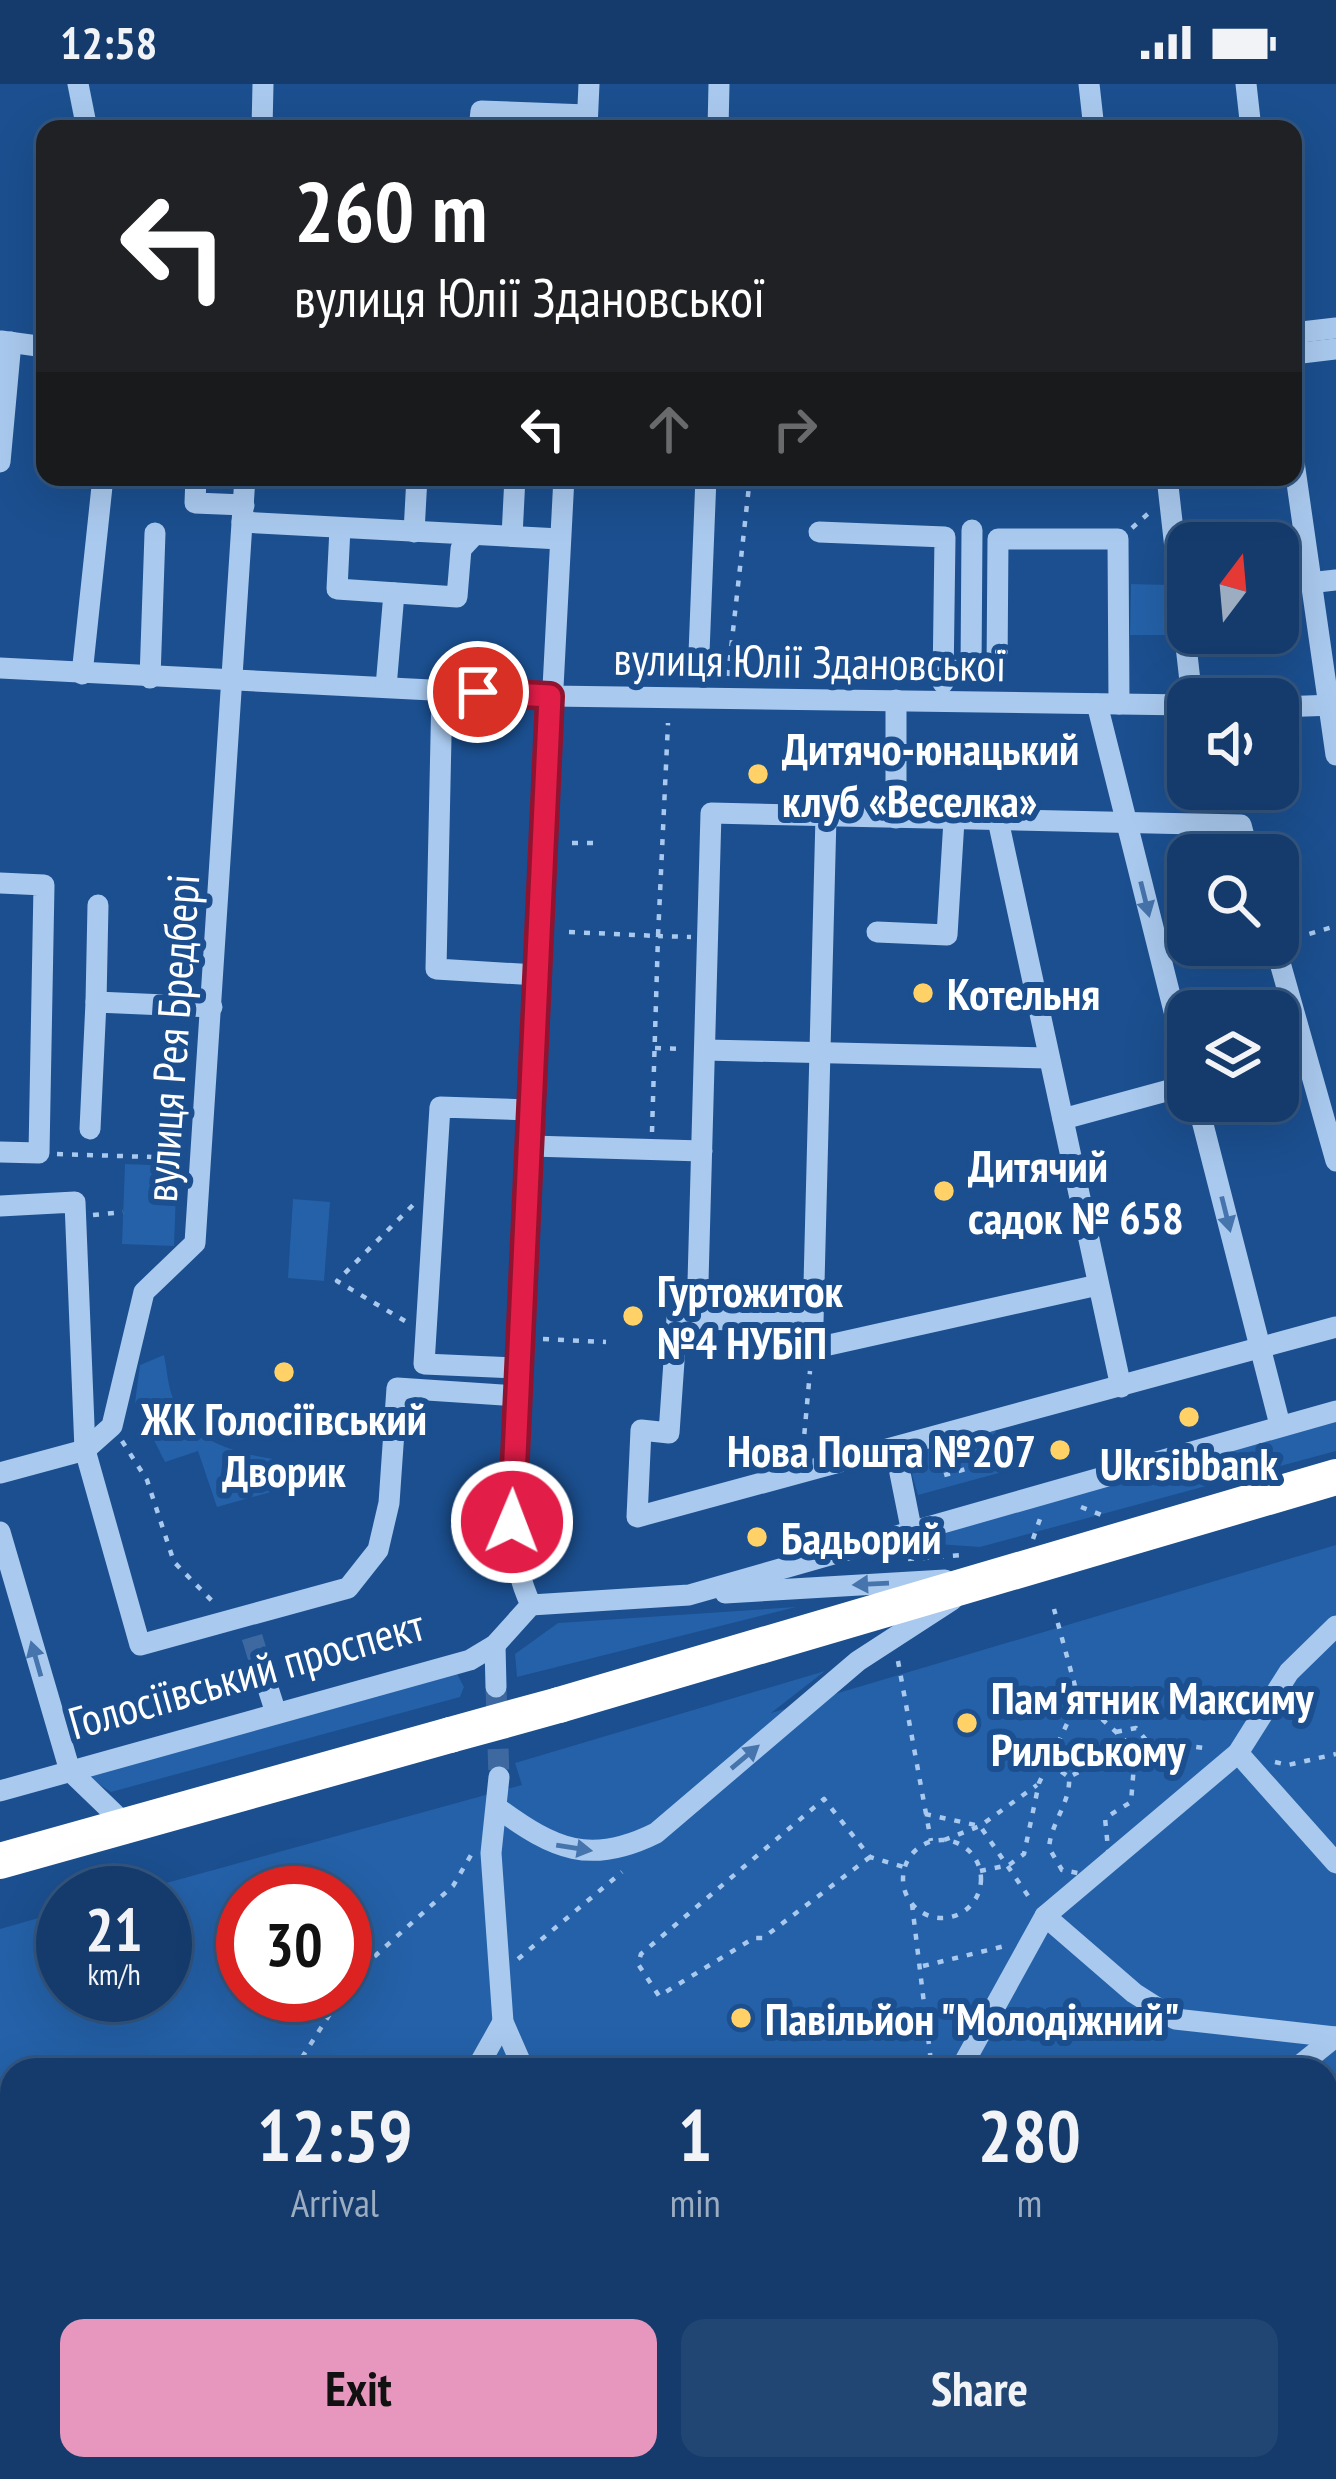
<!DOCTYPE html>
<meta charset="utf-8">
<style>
body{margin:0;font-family:"PT Sans Narrow",sans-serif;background:#214673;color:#f1f3f6;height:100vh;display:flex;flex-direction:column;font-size:45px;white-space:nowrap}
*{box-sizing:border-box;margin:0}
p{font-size:39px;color:#9dadc1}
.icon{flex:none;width:66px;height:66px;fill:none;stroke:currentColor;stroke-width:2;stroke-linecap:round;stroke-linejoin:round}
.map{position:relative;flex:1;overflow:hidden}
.drawer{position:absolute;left:0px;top:1974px;width:1338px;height:423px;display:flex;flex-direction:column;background:#143b6b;border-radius:36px 36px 0 0;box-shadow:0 12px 48px #0002,0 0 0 3px #33557e}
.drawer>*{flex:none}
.guide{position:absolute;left:36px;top:36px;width:1266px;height:366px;border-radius:24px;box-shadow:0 12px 48px #0002,0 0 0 3px #33557e;background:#202124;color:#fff;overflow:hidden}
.needle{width:78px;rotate:16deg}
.fabs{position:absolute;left:1167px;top:438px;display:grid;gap:24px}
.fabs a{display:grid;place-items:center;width:132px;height:132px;border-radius:24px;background:#143b6b;box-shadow:0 12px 48px #0002,0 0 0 3px #33557e;font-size:60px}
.speed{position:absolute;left:36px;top:1782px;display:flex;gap:24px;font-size:60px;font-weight:700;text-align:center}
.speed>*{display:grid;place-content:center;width:156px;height:156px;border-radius:50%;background:#143b6b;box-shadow:0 12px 48px #0002,0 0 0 3px #33557e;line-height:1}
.speed small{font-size:30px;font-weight:400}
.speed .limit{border:18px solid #d22;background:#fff;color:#111}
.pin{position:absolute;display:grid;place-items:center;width:102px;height:102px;color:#fff;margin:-51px;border:6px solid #fff;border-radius:50%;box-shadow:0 3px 12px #0007}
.me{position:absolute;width:132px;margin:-66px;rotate:1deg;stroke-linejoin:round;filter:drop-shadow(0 0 9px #0008)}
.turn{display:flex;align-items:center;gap:42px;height:252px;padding:0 60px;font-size:54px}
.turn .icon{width:156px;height:156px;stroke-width:2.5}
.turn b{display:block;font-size:84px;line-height:102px}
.lanes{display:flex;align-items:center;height:114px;padding:0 60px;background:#0003;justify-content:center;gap:60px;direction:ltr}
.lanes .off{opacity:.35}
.eta{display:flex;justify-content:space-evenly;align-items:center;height:204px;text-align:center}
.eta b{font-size:72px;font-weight:800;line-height:84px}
.cta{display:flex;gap:24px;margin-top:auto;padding:24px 60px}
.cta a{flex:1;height:138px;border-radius:24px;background:#e797bd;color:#111;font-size:48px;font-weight:800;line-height:138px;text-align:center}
.cta a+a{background:#214673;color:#f1f3f6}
.status{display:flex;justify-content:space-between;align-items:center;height:84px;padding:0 60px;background:#143b6b;direction:ltr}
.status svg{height:33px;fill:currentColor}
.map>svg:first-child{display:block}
.green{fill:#2461a8;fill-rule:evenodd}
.water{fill:#123a6d;stroke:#9cc4f0;stroke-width:3}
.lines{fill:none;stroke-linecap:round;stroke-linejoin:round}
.minor-tunnel{stroke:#3d69a0;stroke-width:21;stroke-dasharray:21 10;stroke-linecap:butt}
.path{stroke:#a9c9ee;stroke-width:4.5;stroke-dasharray:6 9;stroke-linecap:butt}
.minor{stroke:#a9c9ee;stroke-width:21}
.highway{stroke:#fff;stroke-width:36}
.highway-bridge{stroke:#fff;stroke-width:36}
.oneway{fill:#4674ac}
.route-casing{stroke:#92132f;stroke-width:30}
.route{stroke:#e11d48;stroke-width:21}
.poi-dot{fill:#ffd166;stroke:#1b4f8f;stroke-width:4.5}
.labels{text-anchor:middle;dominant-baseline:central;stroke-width:12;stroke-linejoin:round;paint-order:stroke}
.street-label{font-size:45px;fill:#fff;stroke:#1b4f8f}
.poi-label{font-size:45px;font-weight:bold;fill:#fff;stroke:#1b4f8f;text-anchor:start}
</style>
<div class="status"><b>12:58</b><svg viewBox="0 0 49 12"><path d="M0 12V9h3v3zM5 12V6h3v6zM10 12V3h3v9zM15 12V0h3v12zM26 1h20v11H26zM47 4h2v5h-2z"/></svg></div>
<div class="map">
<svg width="1336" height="2395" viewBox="0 0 1336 2395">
<rect width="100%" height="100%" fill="#1b4f8f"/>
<g class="green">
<polygon points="1131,500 1169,501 1168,551 1130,551"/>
<polygon points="125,1080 177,1082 174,1162 122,1160"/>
<polygon points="293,1115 330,1118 324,1197 288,1194"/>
<path d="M 164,1271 C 167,1285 168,1304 174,1317 C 198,1375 282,1376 333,1381 L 335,1390 L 217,1423 L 198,1367 L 165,1378 L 135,1319 L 140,1281 Z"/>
<polygon points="1336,1338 1336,1367 980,1463 937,1460 935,1450"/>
<polygon points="994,1342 1006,1387 918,1411 905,1366"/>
<path d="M 1336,1461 L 1336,2395 L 0,2395 L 0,1845 L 63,1827 L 63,1911 L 165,1911 L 165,1809 L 130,1809 L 522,1701 L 515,1679 L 825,1587 L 771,1629 ZM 243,1809 L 345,1809 L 345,1911 L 243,1911 ZM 12,1986 L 1326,1986 L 1326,2385 L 12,2385 Z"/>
<polygon points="796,1523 517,1593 515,1570 558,1539"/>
<polygon points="456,1588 464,1603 460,1613 111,1708 86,1692"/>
</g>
<polygon class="water" points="0,2249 12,2250 12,2385 269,2385 274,2395 0,2395"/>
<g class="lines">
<g class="minor-tunnel">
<polyline points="252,1553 265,1595"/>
<polyline points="496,1603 499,1693"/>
</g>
<g class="path">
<polyline points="1132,444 1150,428"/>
<polyline points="728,592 750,393"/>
<polyline points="572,759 595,759"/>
<polyline points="569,848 658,852 668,639"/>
<polyline points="1295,854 1336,842"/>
<polyline points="655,964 685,965"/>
<polyline points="652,1048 658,852 691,853"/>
<polyline points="57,1070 183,1074"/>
<polyline points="93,1131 123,1128"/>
<polyline points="405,1237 337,1197 413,1121"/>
<polyline points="543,1255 606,1258"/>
<polyline points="302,1347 303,1330"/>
<polyline points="122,1357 147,1396 174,1478 216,1521"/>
<polyline points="803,1365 810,1287"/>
<polyline points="937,1381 941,1392 966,1385 961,1365"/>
<polyline points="917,1387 937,1381 935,1372"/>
<polyline points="1081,1423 1104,1432"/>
<polyline points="1033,1455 1041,1432"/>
<polyline points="908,1475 963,1471"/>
<polyline points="898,1577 931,1757"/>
<polyline points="1073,1627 1102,1635 1130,1661 1160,1658 1211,1665"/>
<polyline points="1116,1648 1136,1644 1146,1656"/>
<path d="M 1130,1661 L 1134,1681 L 1131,1718 L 1105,1734 L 1109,1775 L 1083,1790 L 1062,1786 L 1049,1764 C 1051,1738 1071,1718 1069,1693 Z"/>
<polyline points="1275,1678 1288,1681 1336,1670"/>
<polyline points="1049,1679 1069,1693"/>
<polyline points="925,1730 980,1742 1033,1819"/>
<polyline points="944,1756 980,1742 1037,1701"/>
<circle cx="942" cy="1795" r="39"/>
<polyline points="870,1773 763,1854 754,1854 659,1912 638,1880 641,1870 824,1715 870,1773 904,1783"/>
<polyline points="980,1787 1009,1781 1024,1770 1039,1699 1073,1627 1075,1602 1054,1525"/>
<polyline points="912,1820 932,1986"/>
<polyline points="518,1875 622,1788"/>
<polyline points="923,1882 1005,1862"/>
<polyline points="345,1906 356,1889 453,1802 471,1771"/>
<polyline points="294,1986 342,1911"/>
<polyline points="0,2209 12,2213"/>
<polyline points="1326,2325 1336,2298"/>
<polyline points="1326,2357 1327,2356"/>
<polyline points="904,2385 912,2395"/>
<polyline points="1237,2395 1253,2385"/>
<polyline points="1300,2395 1304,2385"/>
</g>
<g class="minor">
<polyline points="78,0 87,45"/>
<polyline points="1089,0 1094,45"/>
<polyline points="1246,0 1251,45"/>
<polyline points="587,44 589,0"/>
<polyline points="262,45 263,0"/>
<polyline points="479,45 481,27 587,31"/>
<polyline points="718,45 719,0"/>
<polyline points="1293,249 1336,244"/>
<polyline points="1,257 45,263"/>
<polyline points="1293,270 1336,265"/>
<polyline points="1293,371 1336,671"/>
<polyline points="0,378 11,258"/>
<polyline points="196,393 195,419 244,421"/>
<polyline points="1167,393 1192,615"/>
<polyline points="242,438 560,455"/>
<polyline points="340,444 337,505 457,513 461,465 474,451"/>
<polyline points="414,448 417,393"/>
<polyline points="819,448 945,453 943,599"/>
<polyline points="512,452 515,393"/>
<polyline points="1309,499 1336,496"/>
<polyline points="699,569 706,393"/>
<polyline points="0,584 551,612 1188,621"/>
<polyline points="943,586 997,587 998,455 1118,455 1119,620"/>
<polyline points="971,587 972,446"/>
<polyline points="82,590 103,393"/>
<polyline points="150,594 155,449"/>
<polyline points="386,603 394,509"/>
<polyline points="442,607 436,885 537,891"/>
<polyline points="1097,620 1188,983"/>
<polyline points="1278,623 1335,621"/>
<polyline points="826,732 813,1239 677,1234 669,1349 641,1346 637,1433 1336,1243"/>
<polyline points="896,734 896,616"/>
<polyline points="998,736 1121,1303"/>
<polyline points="0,799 44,801 39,1069 0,1068"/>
<polyline points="877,848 947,851 954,736"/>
<polyline points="1275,861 1336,1077"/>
<polyline points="96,918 98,821"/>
<polyline points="705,966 1048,974"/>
<polyline points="1197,1017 1280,1341"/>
<polyline points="1063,1035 1188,1001"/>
<polyline points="90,1045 96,918 212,923"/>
<polyline points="531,1062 702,1067"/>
<polyline points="0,1122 75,1118 85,1366 140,1561 348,1504 378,1466 389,1419 397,1304 516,1312"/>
<polyline points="697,1234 711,729 1241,741 1249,771"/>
<polyline points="811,1265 1098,1201"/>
<polyline points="517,1284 424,1280 440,1023 531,1026"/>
<polyline points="895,1364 912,1449"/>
<polyline points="0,1389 85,1366 112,1342 144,1208 195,1159 245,393"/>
<polyline points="0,1448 70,1687 126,1741"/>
<polyline points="725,1509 945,1496"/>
<path d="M 531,1521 C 501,1458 514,1381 516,1312 L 564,393"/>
<polyline points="495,1561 496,1603"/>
<polyline points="265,1595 276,1629"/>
<polyline points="1238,1669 1336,1779"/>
<polyline points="499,1693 491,1769 503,1938 524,1986"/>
<polyline points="0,1707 470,1576 495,1561 531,1521 689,1511 1336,1327"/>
<path d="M 499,1725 C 554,1765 590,1782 656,1749 L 858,1577 L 952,1516"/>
<polyline points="1045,1832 1134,1909 1175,1935 1336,1953"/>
<polyline points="476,1986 503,1938"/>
<polyline points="960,1986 1045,1832 1238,1669 1289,1588 1336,1542"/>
<polyline points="1294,1986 1335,1953"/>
<polyline points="0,2085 12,2082"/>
<polyline points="0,2122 12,2120"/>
<polyline points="342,2385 349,2395"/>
<polyline points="718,2385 721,2395"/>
<polyline points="512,2395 533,2385"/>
</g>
<g class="highway">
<polyline points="559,1621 1336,1393"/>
<polyline points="0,1777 450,1651"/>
</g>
<polyline class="highway-bridge" points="450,1651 559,1621"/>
</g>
<defs><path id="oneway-solid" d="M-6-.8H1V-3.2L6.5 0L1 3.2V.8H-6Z" transform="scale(3)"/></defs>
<g class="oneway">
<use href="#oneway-solid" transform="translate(1145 815) rotate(76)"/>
<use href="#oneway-solid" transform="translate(1226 1130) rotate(76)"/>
<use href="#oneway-solid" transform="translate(871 1500) rotate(177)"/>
<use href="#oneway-solid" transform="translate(36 1575) rotate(-106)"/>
<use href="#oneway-solid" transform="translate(745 1673) rotate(-40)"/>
<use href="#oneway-solid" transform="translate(574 1764) rotate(9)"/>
</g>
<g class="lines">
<g class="route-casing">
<polyline id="route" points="478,608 550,612 512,1438"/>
</g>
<use href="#route" class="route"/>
</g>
<g class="poi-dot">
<circle cx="758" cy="690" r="12"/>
<circle cx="923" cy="909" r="12"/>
<circle cx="944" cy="1107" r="12"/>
<circle cx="633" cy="1232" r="12"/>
<circle cx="284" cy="1288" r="12"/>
<circle cx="1189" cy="1333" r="12"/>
<circle cx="1060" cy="1366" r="12"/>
<circle cx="757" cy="1453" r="12"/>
<circle cx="967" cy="1639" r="12"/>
<circle cx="741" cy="1934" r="12"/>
</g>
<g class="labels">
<g class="street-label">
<text transform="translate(810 577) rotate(1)">вулиця Юлії Здановської</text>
<text transform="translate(171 954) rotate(-86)">вулиця Рея Бредбері</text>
<text transform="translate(246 1589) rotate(-16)">Голосіївський проспект</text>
</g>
<g class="poi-label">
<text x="782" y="664">Дитячо-юнацький<tspan x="782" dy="52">клуб «Веселка»</tspan></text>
<text x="947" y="909">Котельня</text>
<text x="968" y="1081">Дитячий<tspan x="968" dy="52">садок № 658</tspan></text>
<text x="657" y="1206">Гуртожиток<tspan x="657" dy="52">№4 НУБіП</tspan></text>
<text x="284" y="1334" text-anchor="middle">ЖК Голосіївський<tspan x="284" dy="52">Дворик</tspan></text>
<text x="1036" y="1366" text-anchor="end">Нова Пошта №207</text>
<text x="1189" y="1379" text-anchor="middle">Ukrsibbank</text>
<text x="781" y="1453">Бадьорий</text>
<text x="991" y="1613">Пам'ятник Максиму<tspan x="991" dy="52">Рильському</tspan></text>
<text x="765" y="1934">Павільйон "Молодіжний"</text>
</g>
</g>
</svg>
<div class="fabs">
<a><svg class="needle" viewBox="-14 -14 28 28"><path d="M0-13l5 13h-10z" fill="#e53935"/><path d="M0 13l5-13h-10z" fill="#9dadc1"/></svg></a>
<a><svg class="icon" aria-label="sound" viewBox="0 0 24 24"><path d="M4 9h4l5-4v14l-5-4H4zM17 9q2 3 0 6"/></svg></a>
<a><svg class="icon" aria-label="search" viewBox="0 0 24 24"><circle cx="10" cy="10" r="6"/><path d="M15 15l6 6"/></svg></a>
<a><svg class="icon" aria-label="layers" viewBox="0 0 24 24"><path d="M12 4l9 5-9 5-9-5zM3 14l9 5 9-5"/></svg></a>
</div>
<div class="speed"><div>21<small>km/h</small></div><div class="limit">30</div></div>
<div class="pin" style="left:478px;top:608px;background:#d93025"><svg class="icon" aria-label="arrive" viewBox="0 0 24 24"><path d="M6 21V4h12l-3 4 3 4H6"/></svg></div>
<svg class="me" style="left:512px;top:1438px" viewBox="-20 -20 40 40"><circle r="17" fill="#e11d48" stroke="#fff" stroke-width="3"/><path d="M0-11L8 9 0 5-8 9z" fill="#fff"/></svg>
<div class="guide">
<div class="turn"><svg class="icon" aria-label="left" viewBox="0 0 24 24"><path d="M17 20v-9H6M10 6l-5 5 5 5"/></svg><div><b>260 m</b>вулиця Юлії Здановської</div></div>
<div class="lanes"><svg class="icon" aria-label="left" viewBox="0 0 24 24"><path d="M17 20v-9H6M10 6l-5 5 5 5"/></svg><svg class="icon off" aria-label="ahead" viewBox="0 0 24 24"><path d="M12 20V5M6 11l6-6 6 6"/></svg><svg class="icon off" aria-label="right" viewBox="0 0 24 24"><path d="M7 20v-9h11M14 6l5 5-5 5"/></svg></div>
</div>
<section class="drawer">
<div class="eta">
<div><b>12:59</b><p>Arrival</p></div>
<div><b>1</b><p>min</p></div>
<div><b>280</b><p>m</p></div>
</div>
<div class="cta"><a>Exit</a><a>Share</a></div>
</section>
</div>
